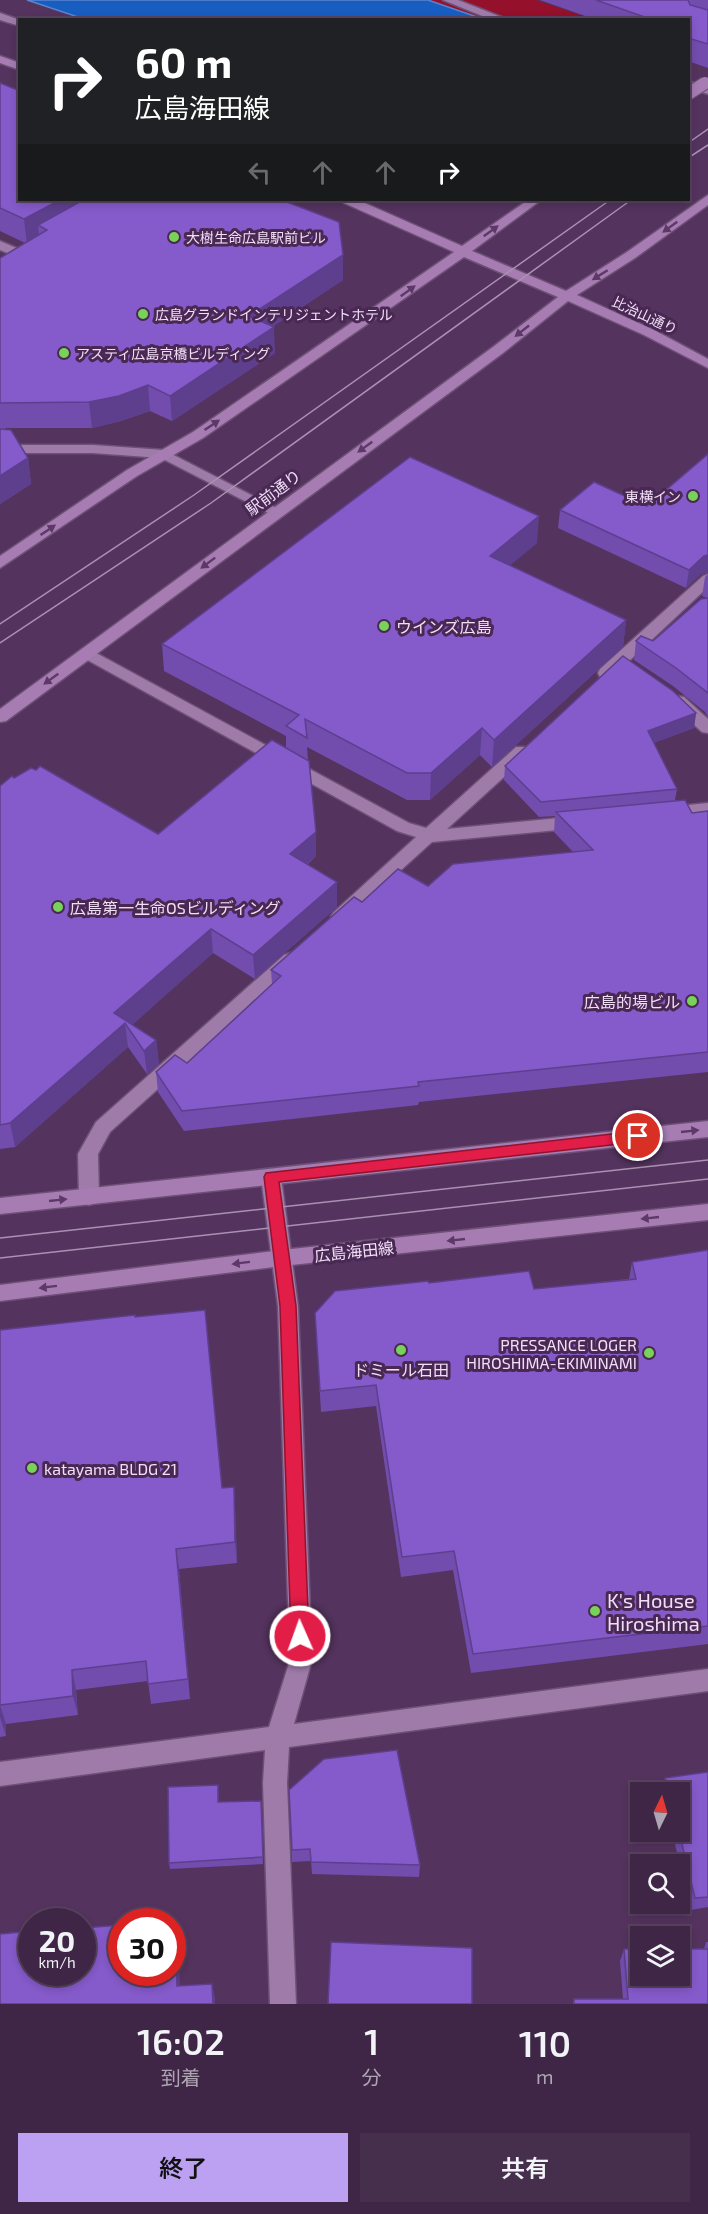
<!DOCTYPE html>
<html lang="ja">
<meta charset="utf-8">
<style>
body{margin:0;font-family:"Exo 2","Noto Sans JP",sans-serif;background:#462e4d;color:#f1f3f6;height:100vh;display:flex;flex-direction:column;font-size:22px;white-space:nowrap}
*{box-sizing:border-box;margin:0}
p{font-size:20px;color:#ada5b3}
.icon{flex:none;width:33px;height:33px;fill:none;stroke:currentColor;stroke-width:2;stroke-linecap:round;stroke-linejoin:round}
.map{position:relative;height:2004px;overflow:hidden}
.sheet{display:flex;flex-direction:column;background:#3f2646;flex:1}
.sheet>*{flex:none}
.guide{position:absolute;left:18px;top:18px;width:672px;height:183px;border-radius:0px;box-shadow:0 3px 9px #0003,0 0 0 2px #58435f;background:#202124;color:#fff;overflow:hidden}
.needle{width:39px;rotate:5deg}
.controls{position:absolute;left:630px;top:1782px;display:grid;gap:12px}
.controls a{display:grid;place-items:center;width:60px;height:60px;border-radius:0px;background:#3f2646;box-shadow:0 3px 9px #0003,0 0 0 2px #58435f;font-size:30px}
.speed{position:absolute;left:18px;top:1908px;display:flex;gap:12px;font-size:30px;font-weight:700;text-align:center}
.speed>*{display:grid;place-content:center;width:78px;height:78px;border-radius:50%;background:#3f2646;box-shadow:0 3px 9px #0003,0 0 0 2px #58435f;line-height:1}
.speed small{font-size:15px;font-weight:400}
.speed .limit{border:9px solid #d22;background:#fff;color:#111}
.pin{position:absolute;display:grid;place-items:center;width:51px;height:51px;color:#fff;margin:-26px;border:3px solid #fff;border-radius:50%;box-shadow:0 2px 6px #0007}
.me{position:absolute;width:66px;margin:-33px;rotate:358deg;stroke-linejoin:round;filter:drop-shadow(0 0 4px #0008)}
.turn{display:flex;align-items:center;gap:21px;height:126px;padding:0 18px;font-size:27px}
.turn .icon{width:78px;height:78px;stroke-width:2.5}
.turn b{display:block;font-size:42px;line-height:51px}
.lanes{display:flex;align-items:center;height:57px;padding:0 18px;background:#0003;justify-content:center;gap:30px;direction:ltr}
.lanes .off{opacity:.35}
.eta{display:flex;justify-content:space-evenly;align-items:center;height:102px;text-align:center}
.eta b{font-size:36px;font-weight:600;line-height:42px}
.action{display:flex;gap:12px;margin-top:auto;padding:12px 18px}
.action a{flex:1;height:69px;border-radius:0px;background:#bca0f2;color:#111;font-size:24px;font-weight:600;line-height:69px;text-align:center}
.action a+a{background:#462e4d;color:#f1f3f6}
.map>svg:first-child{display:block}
.green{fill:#94102b}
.water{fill:#185ec0;stroke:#5984d0;stroke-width:1.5}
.pier{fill:#54335e}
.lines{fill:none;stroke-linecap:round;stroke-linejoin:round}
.street-casing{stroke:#6d5075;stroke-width:3}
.secondary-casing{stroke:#6d5075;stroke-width:3}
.street{fill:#9f7baa;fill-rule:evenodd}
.secondary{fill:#a67cb2;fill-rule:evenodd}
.tram{stroke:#aa91b2;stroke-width:1.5}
.secondary-bridge-casing{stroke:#6d5075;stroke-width:14;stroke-linecap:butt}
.secondary-bridge{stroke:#a67cb2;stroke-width:12}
.wall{fill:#724dae}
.shaded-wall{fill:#5d3f8d}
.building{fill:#855aca;stroke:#5d3f8d;stroke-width:1.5}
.oneway{fill:#5c3966}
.route{fill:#e11d48;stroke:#92132f;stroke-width:1.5}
.poi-dot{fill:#78d158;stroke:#492853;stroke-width:2}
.labels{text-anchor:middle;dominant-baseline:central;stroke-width:6;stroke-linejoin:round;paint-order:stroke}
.far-poi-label{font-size:14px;fill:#f1def7;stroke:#492853;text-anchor:start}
.far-street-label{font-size:14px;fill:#f1def7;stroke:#492853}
.street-label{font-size:16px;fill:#f1def7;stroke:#492853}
.poi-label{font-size:16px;fill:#f1def7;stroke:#492853;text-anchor:start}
.near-poi-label{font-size:20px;fill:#f1def7;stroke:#492853;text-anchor:start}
</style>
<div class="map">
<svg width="708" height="2004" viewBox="0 0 708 2004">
<rect width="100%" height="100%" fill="#54335e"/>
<polygon class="green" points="428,0 536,0 589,18 483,19"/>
<polygon class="water" points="27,0 428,0 483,19 87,20"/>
<polygon class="pier" points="688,88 708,95 708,258 702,264 552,201 688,200"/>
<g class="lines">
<g class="street-casing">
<g id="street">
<polygon points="443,0 458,0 509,20 492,20"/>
<polygon points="0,13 20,20 20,26 0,20"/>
<polygon points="688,81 708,87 708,94 688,88"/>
<polygon points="0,241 26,252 28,255 22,259 0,250"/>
<polygon points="0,445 93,445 164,450 284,512 282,515 272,515 161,458 93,453 0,453"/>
<polygon points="708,574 708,587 612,677 600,677 598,673 600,669 703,576"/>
<polygon points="87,648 409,823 426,828 516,747 528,747 530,751 528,755 447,829 579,816 585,818 587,822 585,826 579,828 432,842 346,920 340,922 334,920 331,916 334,912 416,837 397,831 82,657 79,653 82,649"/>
<polygon points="678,696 684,697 708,719 708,733 702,732 672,705 670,701 672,697"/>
<polygon points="708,803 708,815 669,819 663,817 661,813 663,809 669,807"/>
<polygon points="290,953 296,955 299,960 296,965 110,1132 98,1154 99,1197 96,1203 89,1205 82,1203 79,1197 78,1154 96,1122 284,955"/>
<polygon points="271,1169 278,1171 281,1177 298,1306 312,1660 294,1724 708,1669 708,1691 289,1747 287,1783 296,2004 270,2004 263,1783 265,1750 0,1786 0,1762 269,1727 290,1660 278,1306 261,1177 264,1171"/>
</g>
</g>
<g class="secondary-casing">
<g id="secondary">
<polygon points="0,56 20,63 20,70 0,63"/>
<polygon points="708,195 708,205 635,258 577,295 654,330 708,359 708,368 644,335 568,301 503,353 6,721 0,722 0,709 493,347 558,297 464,257 203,438 137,476 0,568 0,556 127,470 193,432 454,252 344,203 342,200 358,200 462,246 528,200 541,200 472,251 566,291 627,252"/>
<polygon points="708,1121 708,1137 0,1214 0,1198"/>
<polygon points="708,1204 708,1220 282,1266 0,1301 0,1285 282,1250"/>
</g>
</g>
<use href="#street" class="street"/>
<use href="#secondary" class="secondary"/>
<g class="tram">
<polyline points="688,143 708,129"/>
<polyline points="688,158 708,145"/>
<polyline points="0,624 194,495 610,200"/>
<polyline points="0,643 211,503 631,200"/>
<polyline points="0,1238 708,1160"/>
<polyline points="0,1258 708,1179"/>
</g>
<g class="secondary-bridge-casing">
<polyline id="secondary-bridge" points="688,94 705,83"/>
</g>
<use href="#secondary-bridge" class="secondary-bridge"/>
</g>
<g class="wall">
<polygon points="540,0 708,0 708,68 688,61 688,20 588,20 588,17"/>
<polygon points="0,83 20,200 343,280 272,327 275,353 172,421 150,411 121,421 92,428 5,428 28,458 31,484 0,504 0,258 25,243 0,231"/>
<polygon points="708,454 708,572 701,574 686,588 558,528 560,510 647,506"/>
<polygon points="537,543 510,565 626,620 623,647 492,767 480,755 430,800 407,800 307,747 308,760 316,832 316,856 307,865 337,882 337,907 255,979 213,953 132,1024 156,1040 159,1064 147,1074 128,1047 15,1147 0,1149 0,786 158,834 286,748 286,736 164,671 162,644"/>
<polygon points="708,574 708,717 705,712 673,686 634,660 636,641 653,641 707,598 702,596 705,577"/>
<polygon points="696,713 694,728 653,743 677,789 675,800 692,813 708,811 708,1072 419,1102 418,1105 184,1131 158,1092 156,1072 187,1063 272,984 271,970 362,902 573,852 554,832 555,816 539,817 504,780 505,766"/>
<polygon points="708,1250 708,1644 471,1673 453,1570 401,1577 376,1406 321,1412 315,1313 429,1283 534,1289 629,1279 632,1262"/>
<polygon points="135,1317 222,1488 235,1508 237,1563 179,1569 190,1699 151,1704 148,1681 76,1690 78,1715 6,1724 6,1736 0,1737 0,1330"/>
<polygon points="708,1772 708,1907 691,1910 672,1832 680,1832 680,1792 662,1792 662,1790 665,1778"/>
<polygon points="289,1790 420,1865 419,1877 312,1874 311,1861 292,1862"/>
<polygon points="218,1791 219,1802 262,1808 263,1864 170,1869 169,1863"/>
<polygon points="706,1942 708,1942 708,2004 573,2004 574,1999 623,1999 620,1961 624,1949 704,1949"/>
</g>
<g class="shaded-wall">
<polygon points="60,200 106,200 47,230 38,225 39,237 27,244 24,219"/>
<polygon points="343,255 343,280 250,341 249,316"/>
<polygon points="274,327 275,353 172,421 170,396"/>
<polygon points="148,385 150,411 121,421 92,428 89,402"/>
<polygon points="28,458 31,484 0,504 0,476"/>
<polygon points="539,516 537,543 489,583 490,556"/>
<polygon points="708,555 708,572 701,574 686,588 689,570 704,556"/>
<polygon points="626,620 623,647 492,767 494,740"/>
<polygon points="696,713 694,728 646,746 648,731"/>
<polygon points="482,728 480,755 430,800 431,773"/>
<polygon points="316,832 316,856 290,879 290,854"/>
<polygon points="337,882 337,907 255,979 253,955"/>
<polygon points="211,929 213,953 129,1028 125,1023 128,1047 15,1147 10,1123 114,1013"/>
<polygon points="156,1040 159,1064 147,1074 144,1051"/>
<polygon points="234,1487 235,1508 237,1563 235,1542"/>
<polygon points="176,1549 179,1569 190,1699 188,1679"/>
<polygon points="72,1670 76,1690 78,1715 73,1696"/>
<polygon points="0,1705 6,1724 6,1736 0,1717"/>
<polygon points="176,1921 179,1936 180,2000 177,1986"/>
<polygon points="212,1984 215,1998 215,2004 213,2004"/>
</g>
<g class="building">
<polygon points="596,0 688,0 690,5 708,10 708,44 688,38 688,20 653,20"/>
<polygon points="0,83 20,91 20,200 60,200 24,219 0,208"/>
<polygon points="83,200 282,200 339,222 343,255 249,316 274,327 170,396 148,385 119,396 89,402 0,403 0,258 47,230 38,225"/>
<polygon points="0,429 11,430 28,458 0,476"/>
<polygon points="708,454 708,555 704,556 689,570 560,510 594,482 647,506"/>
<polygon points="410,457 539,516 490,556 626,620 494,740 482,728 431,773 407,773 305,719 307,738 286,726 299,715 162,644"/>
<polygon points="708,598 708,693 676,668 636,641 641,636 653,641 701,599"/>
<polygon points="623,656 673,691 696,713 648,731 677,789 541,802 505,766"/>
<polygon points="272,740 309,761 316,832 290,854 337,882 253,955 211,929 114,1013 156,1040 144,1051 125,1023 10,1123 0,1125 0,786 12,776 14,778 31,768 36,770 40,766 158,834"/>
<polygon points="685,800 692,813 708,811 708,1052 418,1082 419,1086 182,1111 156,1072 175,1055 187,1063 281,976 271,970 354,897 362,902 398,869 428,886 453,864 593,850 556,812"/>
<polygon points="708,1250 708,1626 473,1654 454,1551 402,1557 376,1385 320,1391 315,1313 335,1291 428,1281 429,1283 529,1271 534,1289 636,1279 632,1262"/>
<polygon points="205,1310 222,1488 234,1487 235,1542 176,1549 188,1679 148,1684 146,1661 72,1670 73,1696 0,1705 0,1330 135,1315 135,1317"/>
<polygon points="397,1750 420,1865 311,1862 310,1849 292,1850 289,1790 324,1759"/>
<polygon points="708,1772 708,1897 695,1898 679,1832 680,1832 680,1792 669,1792 665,1778"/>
<polygon points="218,1785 218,1802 261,1801 263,1857 169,1863 168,1787"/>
<polygon points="176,1921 177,1986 212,1984 213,2004 0,2004 0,1934 32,1931 32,1972 82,1972 82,1928 122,1925 122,1972 172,1972 172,1922"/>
<polygon points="331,1942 472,1948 472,2004 328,2004"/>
<polygon points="624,1949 640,1949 640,1976 680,1976 680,1949 708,1949 708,2004 574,2004 574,1999 628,1999"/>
</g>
<defs><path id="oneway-solid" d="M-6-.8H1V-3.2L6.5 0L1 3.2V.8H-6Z" transform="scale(1.5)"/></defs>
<g class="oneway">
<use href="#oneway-solid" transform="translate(670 227) rotate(144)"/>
<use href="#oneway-solid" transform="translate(491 231) rotate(-36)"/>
<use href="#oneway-solid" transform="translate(600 275) rotate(148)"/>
<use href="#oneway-solid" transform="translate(408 291) rotate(-36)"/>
<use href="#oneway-solid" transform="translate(522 331) rotate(142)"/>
<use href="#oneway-solid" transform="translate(212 425) rotate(-34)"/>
<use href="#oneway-solid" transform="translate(365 447) rotate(144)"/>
<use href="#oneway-solid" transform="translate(48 530) rotate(-34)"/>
<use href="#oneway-solid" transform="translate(208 563) rotate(143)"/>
<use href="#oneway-solid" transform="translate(51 679) rotate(144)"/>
<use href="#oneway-solid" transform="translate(690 1131) rotate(-6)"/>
<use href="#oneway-solid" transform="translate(58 1200) rotate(-6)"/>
<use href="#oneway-solid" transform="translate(650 1218) rotate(174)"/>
<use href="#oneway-solid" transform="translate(456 1240) rotate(174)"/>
<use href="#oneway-solid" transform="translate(241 1263) rotate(173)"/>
<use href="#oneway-solid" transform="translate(48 1287) rotate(173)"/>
</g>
<polygon class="route" points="638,1131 643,1132 645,1136 643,1140 638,1142 279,1182 296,1306 309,1636 306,1642 300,1644 294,1642 291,1636 280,1306 264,1177 266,1173"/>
<g class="poi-dot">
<circle cx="174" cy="237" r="6"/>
<circle cx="143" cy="314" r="6"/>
<circle cx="64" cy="353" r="6"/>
<circle cx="693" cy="496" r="6"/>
<circle cx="384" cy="626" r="6"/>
<circle cx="58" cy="907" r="6"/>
<circle cx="692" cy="1001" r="6"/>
<circle cx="401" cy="1350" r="6"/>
<circle cx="649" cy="1353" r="6"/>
<circle cx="32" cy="1468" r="6"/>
<circle cx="595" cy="1611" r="6"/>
</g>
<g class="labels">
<g class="far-poi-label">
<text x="186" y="237">大樹生命広島駅前ビル</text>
<text x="155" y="314">広島グランドインテリジェントホテル</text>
<text x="76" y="353">アスティ広島京橋ビルディング</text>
<text x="681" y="496" text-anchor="end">東横イン</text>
</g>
<g class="far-street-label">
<text transform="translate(645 315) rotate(25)">比治山通り</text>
</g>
<g class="street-label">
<text transform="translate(273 492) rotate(-37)">駅前通り</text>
<text transform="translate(354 1251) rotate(-6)">広島海田線</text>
</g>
<g class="poi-label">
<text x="396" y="626">ウインズ広島</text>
<text x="70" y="907">広島第一生命OSビルディング</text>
<text x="680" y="1001" text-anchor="end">広島的場ビル</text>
<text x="637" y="1344" text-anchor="end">PRESSANCE LOGER<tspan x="637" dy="18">HIROSHIMA-EKIMINAMI</tspan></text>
<text x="401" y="1369" text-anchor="middle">ドミール石田</text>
<text x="44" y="1468">katayama BLDG 21</text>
</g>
<g class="near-poi-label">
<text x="607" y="1600">K's House<tspan x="607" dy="23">Hiroshima</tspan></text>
</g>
</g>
</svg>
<div class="controls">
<a><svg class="needle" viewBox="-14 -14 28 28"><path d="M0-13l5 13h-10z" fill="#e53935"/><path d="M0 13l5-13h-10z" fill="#ada5b3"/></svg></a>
<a><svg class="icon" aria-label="search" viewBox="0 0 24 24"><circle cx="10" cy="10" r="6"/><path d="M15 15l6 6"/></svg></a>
<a><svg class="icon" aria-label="layers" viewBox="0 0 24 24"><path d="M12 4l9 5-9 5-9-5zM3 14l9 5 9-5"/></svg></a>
</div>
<div class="speed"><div>20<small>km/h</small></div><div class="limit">30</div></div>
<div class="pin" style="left:638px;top:1136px;background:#d93025"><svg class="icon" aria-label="arrive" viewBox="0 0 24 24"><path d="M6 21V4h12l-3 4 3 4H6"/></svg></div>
<svg class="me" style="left:300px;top:1636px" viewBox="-20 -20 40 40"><circle r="17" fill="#e11d48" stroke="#fff" stroke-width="3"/><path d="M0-11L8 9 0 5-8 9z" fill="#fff"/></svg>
<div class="guide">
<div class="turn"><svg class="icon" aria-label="right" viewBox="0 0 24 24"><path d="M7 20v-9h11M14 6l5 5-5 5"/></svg><div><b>60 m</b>広島海田線</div></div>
<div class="lanes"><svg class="icon off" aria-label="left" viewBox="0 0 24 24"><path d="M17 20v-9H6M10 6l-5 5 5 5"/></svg><svg class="icon off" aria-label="ahead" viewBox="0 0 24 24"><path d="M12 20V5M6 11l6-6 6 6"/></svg><svg class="icon off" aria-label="ahead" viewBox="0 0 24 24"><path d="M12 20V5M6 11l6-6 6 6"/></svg><svg class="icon" aria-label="right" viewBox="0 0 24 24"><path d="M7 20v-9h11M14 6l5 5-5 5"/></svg></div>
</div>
</div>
<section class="sheet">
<div class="eta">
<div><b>16:02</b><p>到着</p></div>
<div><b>1</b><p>分</p></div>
<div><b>110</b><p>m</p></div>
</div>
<div class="action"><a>終了</a><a>共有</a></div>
</section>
